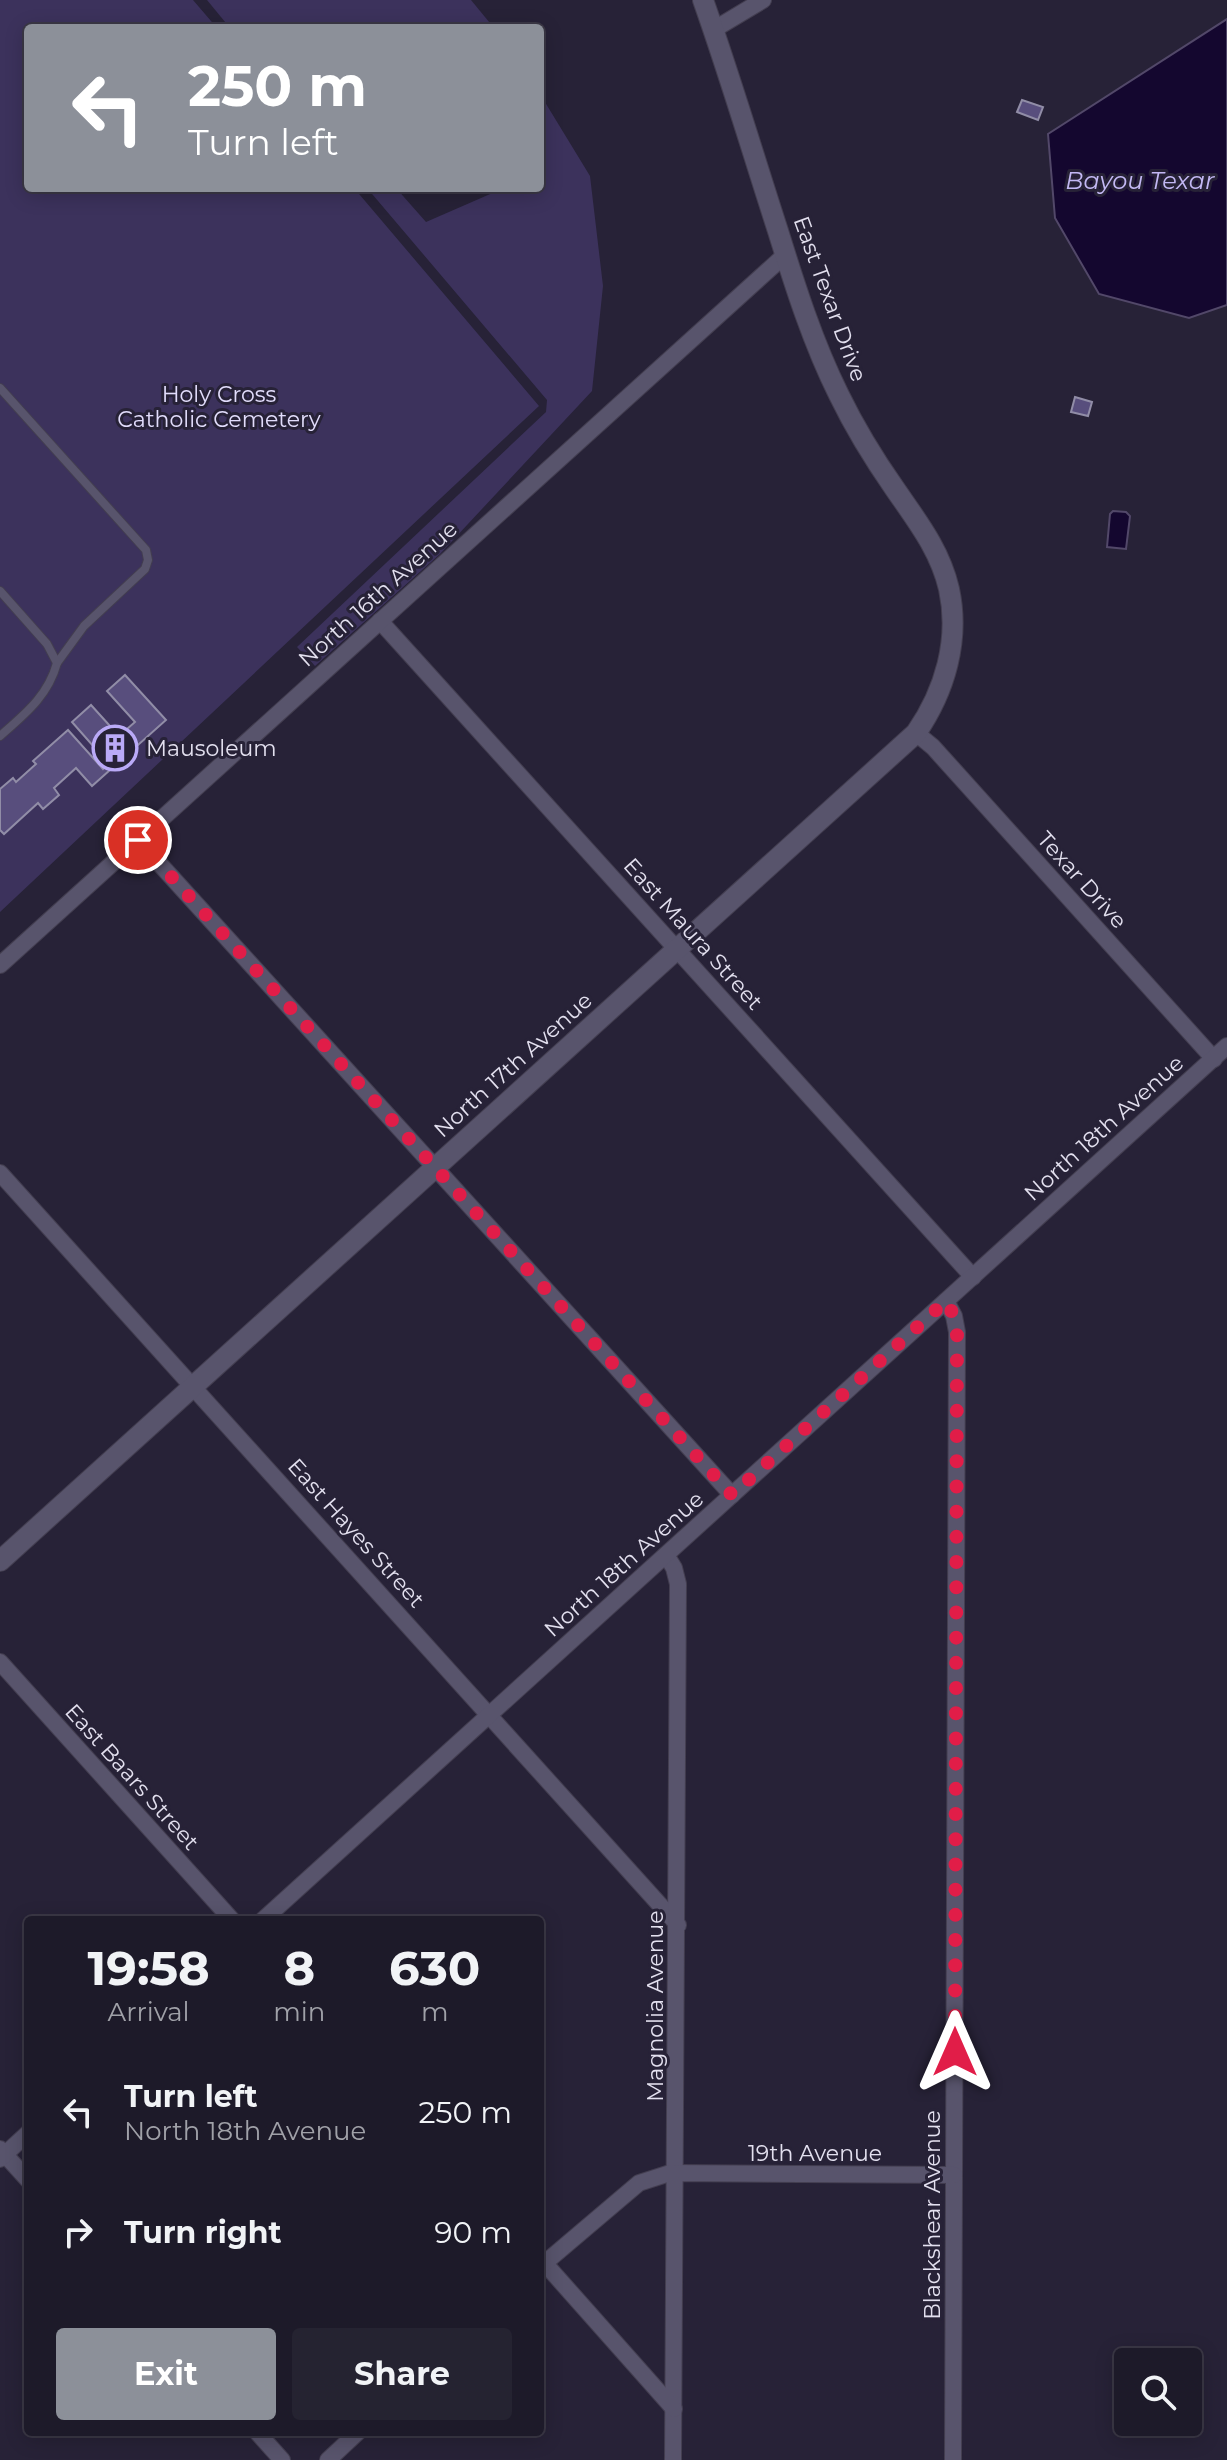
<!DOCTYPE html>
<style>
body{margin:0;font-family:Montserrat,sans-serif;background:#252331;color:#f1f3f6;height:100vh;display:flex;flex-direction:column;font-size:30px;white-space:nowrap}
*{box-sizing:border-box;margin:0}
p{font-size:26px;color:#a0a1a8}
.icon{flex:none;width:44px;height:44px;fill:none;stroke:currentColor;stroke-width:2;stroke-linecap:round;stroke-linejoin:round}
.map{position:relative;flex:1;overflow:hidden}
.details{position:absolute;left:24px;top:1916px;width:520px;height:520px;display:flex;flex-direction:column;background:#1d1a29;border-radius:8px;box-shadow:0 4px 20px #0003,0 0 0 2px #3b3846}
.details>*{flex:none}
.top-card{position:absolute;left:24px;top:24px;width:520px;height:168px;border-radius:8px;box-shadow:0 4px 20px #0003,0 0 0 2px #3b3846;background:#8c9099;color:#fff;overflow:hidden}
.controls{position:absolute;left:1114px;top:2348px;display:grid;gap:16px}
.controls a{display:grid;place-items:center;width:88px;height:88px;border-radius:8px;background:#1d1a29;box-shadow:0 4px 20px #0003,0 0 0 2px #3b3846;font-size:40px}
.pin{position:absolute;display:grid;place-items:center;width:68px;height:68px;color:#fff;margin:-34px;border:4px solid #fff;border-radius:50%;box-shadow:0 2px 8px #0007}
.me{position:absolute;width:88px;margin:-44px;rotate:0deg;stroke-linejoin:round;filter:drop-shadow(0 0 6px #0008)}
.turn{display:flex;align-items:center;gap:28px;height:168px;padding:0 32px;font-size:36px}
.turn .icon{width:104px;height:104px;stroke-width:2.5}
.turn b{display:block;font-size:56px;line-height:68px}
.eta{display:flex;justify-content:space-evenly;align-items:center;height:136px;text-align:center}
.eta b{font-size:48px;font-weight:700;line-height:56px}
.primary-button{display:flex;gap:16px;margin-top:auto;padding:16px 32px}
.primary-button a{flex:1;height:92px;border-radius:8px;background:#8c9099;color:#fff;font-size:32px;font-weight:700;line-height:92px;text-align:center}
.primary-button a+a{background:#252331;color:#f1f3f6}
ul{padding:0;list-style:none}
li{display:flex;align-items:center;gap:24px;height:120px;padding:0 32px}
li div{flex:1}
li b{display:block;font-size:30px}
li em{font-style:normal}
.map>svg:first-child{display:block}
.green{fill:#3c325c}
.water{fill:#14072f;stroke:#524869;stroke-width:2}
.building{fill:#584e7d;stroke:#918da7;stroke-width:2}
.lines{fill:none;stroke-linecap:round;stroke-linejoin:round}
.service-casing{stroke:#433e50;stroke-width:10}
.minor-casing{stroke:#433e50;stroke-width:18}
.tertiary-casing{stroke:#433e50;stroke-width:22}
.service{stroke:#58546c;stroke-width:8}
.minor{stroke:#58546c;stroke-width:16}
.tertiary{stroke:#58546c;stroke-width:20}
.route{stroke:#e11d48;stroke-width:14;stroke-dasharray:0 25.2}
.labels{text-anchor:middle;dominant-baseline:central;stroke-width:6;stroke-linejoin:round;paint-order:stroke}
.street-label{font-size:22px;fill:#e3e0ef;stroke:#272237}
.park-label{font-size:22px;fill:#e2ddfc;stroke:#272237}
.poi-label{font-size:22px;fill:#e3e0ef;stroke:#272237;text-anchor:start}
.water-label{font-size:24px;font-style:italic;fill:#c3b8f4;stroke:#272237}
</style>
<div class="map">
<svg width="1227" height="2460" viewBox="0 0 1227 2460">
<rect width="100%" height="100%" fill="#272237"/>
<g class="green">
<polygon points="0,0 193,0 217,28 28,28 28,188 354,188 539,406 0,912"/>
<polygon points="207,0 471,0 494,28 230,28"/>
<polygon points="540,94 590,176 603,286 592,391 440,554 315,666 297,647 546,412 547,400 367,188 396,188 426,222 504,188 540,188"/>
</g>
<g class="water">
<polygon points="1227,19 1227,305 1189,318 1099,294 1055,218 1048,134"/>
<polygon points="1113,511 1126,512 1130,516 1126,549 1107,547 1110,514"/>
</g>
<g class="building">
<polygon points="1022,100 1043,107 1038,120 1017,112"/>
<polygon points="1075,397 1092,402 1088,416 1071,412"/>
<polygon points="125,675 166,720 92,786 76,768 54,788 59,795 43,809 38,803 4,834 0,830 0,789 13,778 16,782 36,764 33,761 68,730 103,769 109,764 72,722 91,705 119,736 135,722 107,691"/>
</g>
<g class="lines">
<g class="service-casing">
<g id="service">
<polyline points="0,388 146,550 148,560 145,569 84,626 57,663"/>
<path d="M 0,591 L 47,644 L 57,663 C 48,696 25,714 0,736"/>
</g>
</g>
<g class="minor-casing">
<g id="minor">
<polyline points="713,30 763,0"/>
<polyline points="380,621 973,1277"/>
<polyline points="916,733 933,747 1214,1059"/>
<polyline points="138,840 732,1495"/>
<polyline points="0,965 785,255"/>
<polyline points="0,1173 678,1925"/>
<polyline points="946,1301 954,1316 957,1332 953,2460"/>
<polyline points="666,1555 674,1568 678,1584 673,2460"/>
<polyline points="0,1662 232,1920"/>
<polyline points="263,1920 1227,1046"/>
<polyline points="0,2149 28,2180"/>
<polyline points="0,2159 28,2133"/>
<polyline points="540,2258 674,2409"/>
<polyline points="540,2267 639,2183 670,2173 954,2175"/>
<polyline points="257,2432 282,2460"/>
<polyline points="328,2460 358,2432"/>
</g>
</g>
<g class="tertiary-casing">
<path id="tertiary" d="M 0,1561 L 916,733 C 945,691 960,640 949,589 C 940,550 917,521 895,489 C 874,459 855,428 839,395 C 813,343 795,286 778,231 C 753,154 730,76 703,0"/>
</g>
<use href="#service" class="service"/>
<use href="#minor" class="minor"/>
<use href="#tertiary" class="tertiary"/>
</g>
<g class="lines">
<polyline class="route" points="138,840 732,1495 946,1301 954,1316 957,1332 955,2052"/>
</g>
<defs>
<g id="building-ring" transform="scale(2.3)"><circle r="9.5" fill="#272237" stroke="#baaaf7" stroke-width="1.5"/><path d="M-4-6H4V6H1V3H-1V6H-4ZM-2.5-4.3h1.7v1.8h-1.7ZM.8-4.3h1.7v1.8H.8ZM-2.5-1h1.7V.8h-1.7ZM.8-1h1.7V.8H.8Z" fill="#baaaf7"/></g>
</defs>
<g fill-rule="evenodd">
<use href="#building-ring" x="115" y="748"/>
</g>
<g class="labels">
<g class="street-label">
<text transform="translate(830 299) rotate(70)">East Texar Drive</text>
<text transform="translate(378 594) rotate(-42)">North 16th Avenue</text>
<text transform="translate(1082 880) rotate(48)">Texar Drive</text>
<text transform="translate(693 934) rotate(48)">East Maura Street</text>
<text transform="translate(513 1065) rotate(-42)">North 17th Avenue</text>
<text transform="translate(1104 1128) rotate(-42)">North 18th Avenue</text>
<text transform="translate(356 1533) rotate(48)">East Hayes Street</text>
<text transform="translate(624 1564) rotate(-42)">North 18th Avenue</text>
<text transform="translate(132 1777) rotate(48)">East Baars Street</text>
<text transform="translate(655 2006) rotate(-90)">Magnolia Avenue</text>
<text x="815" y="2153">19th Avenue</text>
<text transform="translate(932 2215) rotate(-90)">Blackshear Avenue</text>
</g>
<g class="park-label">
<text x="219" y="394">Holy Cross<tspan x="219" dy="25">Catholic Cemetery</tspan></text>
</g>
<g class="poi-label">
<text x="146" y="748">Mausoleum</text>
</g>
<g class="water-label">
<text x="1140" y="180">Bayou Texar</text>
</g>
</g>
</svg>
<div class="controls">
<a><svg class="icon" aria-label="search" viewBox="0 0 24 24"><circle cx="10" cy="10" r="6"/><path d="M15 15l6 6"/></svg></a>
</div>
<div class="pin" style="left:138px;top:840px;background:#d93025"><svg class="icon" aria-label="arrive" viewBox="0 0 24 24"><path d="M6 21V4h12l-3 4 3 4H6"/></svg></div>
<svg class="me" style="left:955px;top:2052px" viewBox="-20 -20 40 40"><path d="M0-17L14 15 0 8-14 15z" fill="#e11d48" stroke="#fff" stroke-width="4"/></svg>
<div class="top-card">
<div class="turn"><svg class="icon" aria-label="left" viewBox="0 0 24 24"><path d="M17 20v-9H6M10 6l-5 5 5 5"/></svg><div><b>250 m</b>Turn left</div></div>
</div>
<section class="details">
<div class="eta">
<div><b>19:58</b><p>Arrival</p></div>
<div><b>8</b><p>min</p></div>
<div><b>630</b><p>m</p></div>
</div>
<ul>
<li><svg class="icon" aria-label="left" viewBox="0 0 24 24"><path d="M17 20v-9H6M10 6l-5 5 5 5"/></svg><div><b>Turn left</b><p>North 18th Avenue</p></div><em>250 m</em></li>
<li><svg class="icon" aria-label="right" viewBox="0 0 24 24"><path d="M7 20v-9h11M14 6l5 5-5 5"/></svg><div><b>Turn right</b></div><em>90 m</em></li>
</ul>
<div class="primary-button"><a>Exit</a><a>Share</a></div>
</section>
</div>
